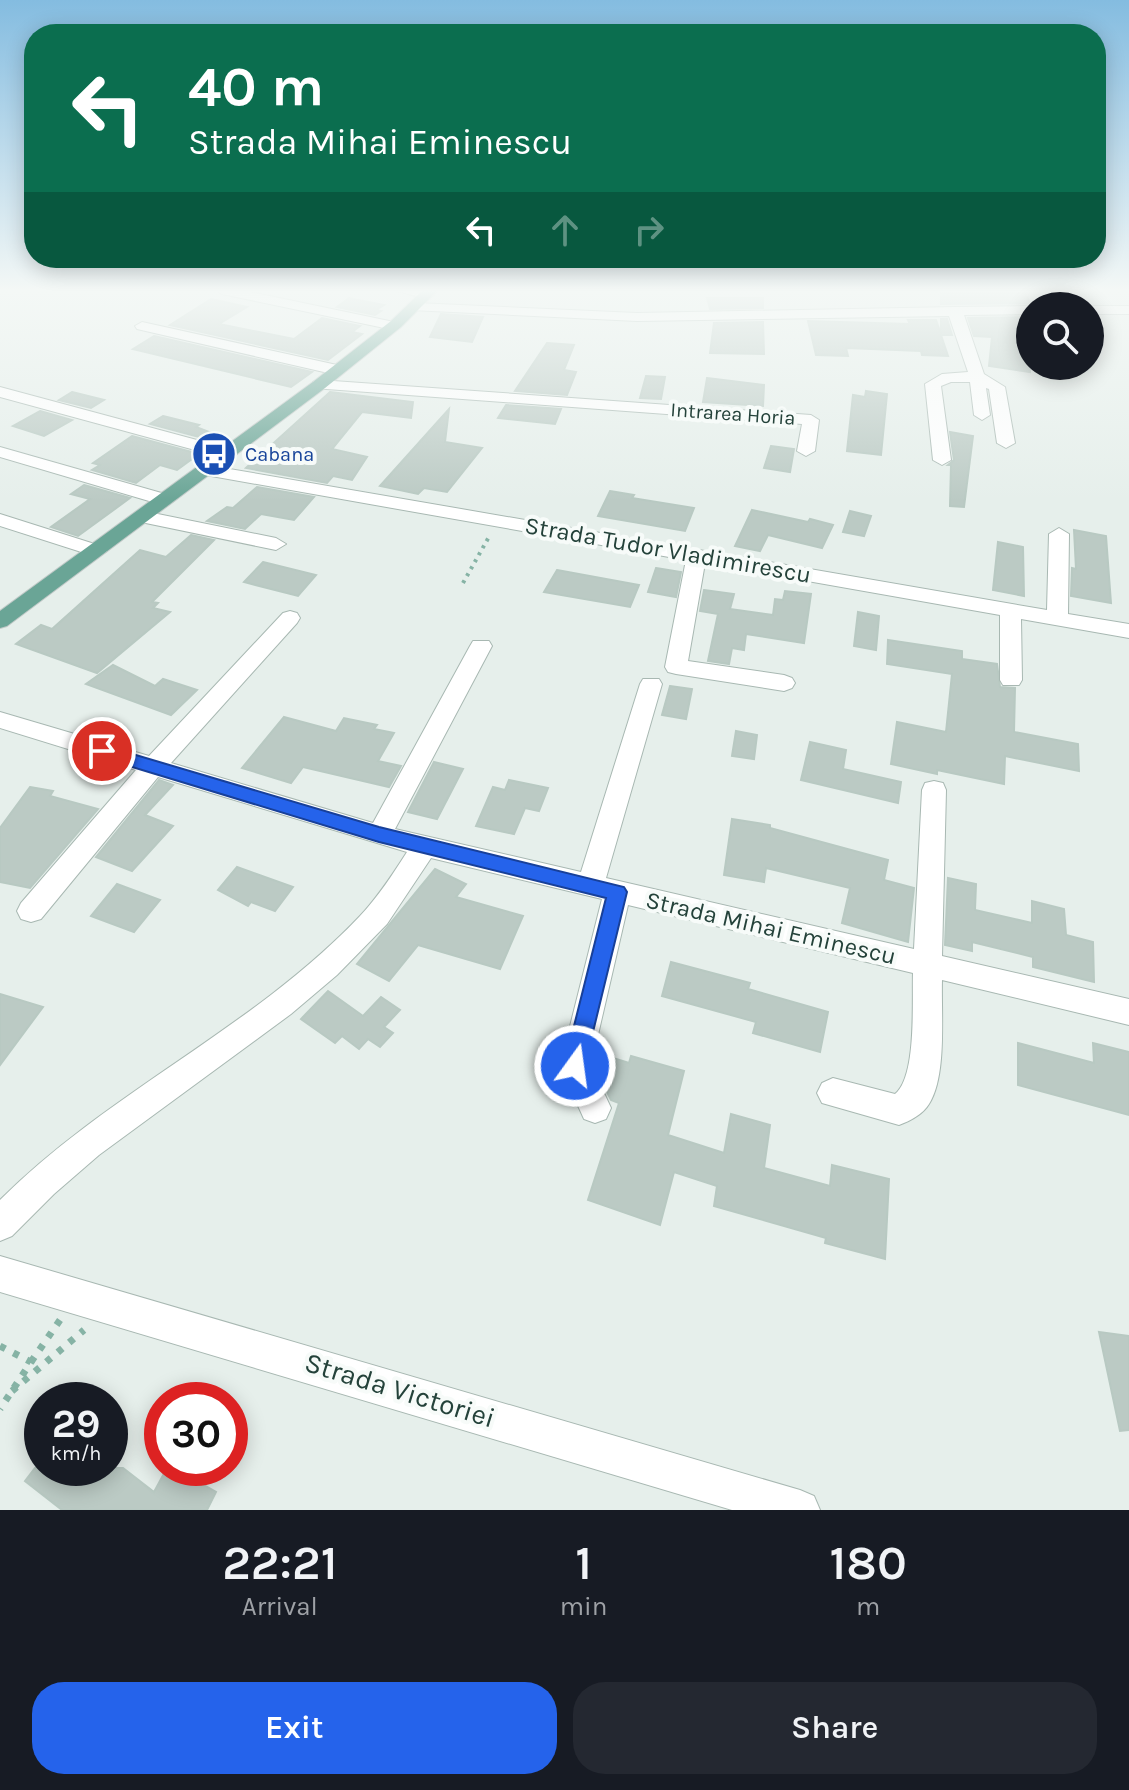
<!DOCTYPE html>
<style>
body{margin:0;font-family:Karla,sans-serif;background:#242831;color:#f1f3f6;height:100vh;display:flex;flex-direction:column;font-size:30px;white-space:nowrap}
*{box-sizing:border-box;margin:0}
p{font-size:26px;color:#9ea1a6}
.icon{flex:none;width:44px;height:44px;fill:none;stroke:currentColor;stroke-width:2;stroke-linecap:round;stroke-linejoin:round}
.map{position:relative;height:1510px;overflow:hidden}
.drawer{display:flex;flex-direction:column;background:#171b24;flex:1}
.drawer>*{flex:none}
.guide{position:absolute;left:24px;top:24px;width:1082px;height:244px;border-radius:32px;box-shadow:0 4px 20px #0003;background:#0b6e4f;color:#fff;overflow:hidden}
.controls{position:absolute;left:1016px;top:292px;display:grid;gap:16px}
.controls a{display:grid;place-items:center;width:88px;height:88px;border-radius:50%;background:#171b24;box-shadow:0 4px 20px #0003;font-size:40px}
.speed{position:absolute;left:24px;top:1382px;display:flex;gap:16px;font-size:40px;font-weight:700;text-align:center}
.speed>*{display:grid;place-content:center;width:104px;height:104px;border-radius:50%;background:#171b24;box-shadow:0 4px 20px #0003;line-height:1}
.speed small{font-size:20px;font-weight:400}
.speed .limit{border:12px solid #d22;background:#fff;color:#111}
.pin{position:absolute;display:grid;place-items:center;width:68px;height:68px;color:#fff;margin:-34px;border:4px solid #fff;border-radius:50%;box-shadow:0 2px 8px #0007}
.me{position:absolute;width:88px;margin:-44px;rotate:14deg;stroke-linejoin:round;filter:drop-shadow(0 0 6px #0008)}
.turn{display:flex;align-items:center;gap:28px;height:168px;padding:0 32px;font-size:36px}
.turn .icon{width:104px;height:104px;stroke-width:2.5}
.turn b{display:block;font-size:56px;line-height:68px}
.lanes{display:flex;align-items:center;height:76px;padding:0 32px;background:#0003;justify-content:center;gap:40px;direction:ltr}
.lanes .off{opacity:.35}
.eta{display:flex;justify-content:space-evenly;align-items:center;height:136px;text-align:center}
.eta b{font-size:48px;font-weight:600;line-height:56px}
.action{display:flex;gap:16px;margin-top:auto;padding:16px 32px}
.action a{flex:1;height:92px;border-radius:32px;background:#2563eb;color:#fff;font-size:32px;font-weight:600;line-height:92px;text-align:center}
.action a+a{background:#242831;color:#f1f3f6}
.map>svg:first-child{display:block}
.building{fill:#bbcac4;stroke:#b8c9c2;stroke-width:2}
.lines{fill:none;stroke-linecap:round;stroke-linejoin:round}
.minor-casing{stroke:#a8b8b2;stroke-width:2}
.major-casing{stroke:#c2cac8;stroke-width:2}
.path-far1{stroke:#86b3a5;stroke-width:4;stroke-dasharray:3 5;stroke-linecap:butt}
.path{stroke:#86b3a5;stroke-width:7;stroke-dasharray:6 9;stroke-linecap:butt}
.minor{fill:#fff;fill-rule:evenodd}
.major{fill:#6aa596;fill-rule:evenodd}
.route{fill:#2563eb;stroke:#184099;stroke-width:2}
.labels{text-anchor:middle;dominant-baseline:central;stroke-width:8;stroke-linejoin:round;paint-order:stroke}
.far-street-label{font-size:20px;fill:#24423a;stroke:#f7fbf9}
.far-transit-label{font-size:20px;fill:#164399;stroke:#f7fbf9;text-anchor:start}
.street-label{font-size:24px;fill:#24423a;stroke:#f7fbf9}
.near-street-label{font-size:28px;fill:#24423a;stroke:#f7fbf9}
</style>
<div class="map">
<svg width="1129" height="1510" viewBox="0 0 1129 1510">
<rect width="100%" height="100%" fill="#e6efeb"/>
<g class="building">
<polygon points="941,290 1023,290 1030,303 941,304"/>
<polygon points="349,298 353,299 384,305 376,310 381,311 375,315 337,307"/>
<polygon points="707,298 763,298 763,308 710,309"/>
<polygon points="211,299 247,307 219,324 294,339 322,318 360,326 352,332 362,334 328,360 170,325"/>
<polygon points="441,314 483,317 472,342 430,337"/>
<polygon points="1030,317 1030,372 989,366 992,337 974,336 968,318"/>
<polygon points="941,319 947,319 952,335 941,335 948,356 922,355 921,351 846,348 848,356 816,355 808,321 910,324 908,320 936,320 941,334"/>
<polygon points="763,322 764,354 710,353 714,323"/>
<polygon points="154,336 312,372 291,387 133,349"/>
<polygon points="547,343 574,345 564,370 576,372 567,395 515,391"/>
<polygon points="646,376 665,377 661,399 640,398"/>
<polygon points="707,378 764,385 763,406 703,402"/>
<polygon points="866,391 887,394 881,455 847,451 853,395 865,397"/>
<polygon points="72,392 104,400 91,408 59,400"/>
<polygon points="330,392 413,402 411,418 362,412 332,449 367,457 352,480 333,476 327,483 246,468"/>
<polygon points="506,405 561,409 555,424 498,418"/>
<polygon points="449,409 445,442 482,448 447,492 424,488 418,494 380,486"/>
<polygon points="40,411 72,420 44,436 13,426"/>
<polygon points="163,416 199,425 196,427 217,435 210,440 150,424"/>
<polygon points="950,432 973,436 964,507 950,506 951,465 948,465 954,460"/>
<polygon points="132,436 199,454 177,470 160,465 136,483 92,470 100,465 93,463"/>
<polygon points="771,446 794,449 790,472 764,468"/>
<polygon points="84,485 130,498 78,536 51,527 90,499 71,494"/>
<polygon points="257,487 314,497 294,520 261,514 245,529 207,521 227,507 233,508"/>
<polygon points="610,491 634,495 632,498 694,508 685,531 598,516"/>
<polygon points="752,510 808,522 810,519 833,525 822,548 768,535 760,551 735,546"/>
<polygon points="850,511 871,516 864,536 843,532"/>
<polygon points="1074,530 1106,536 1111,603 1071,596 1072,568 1076,569"/>
<polygon points="191,535 214,540 152,602 158,603 153,608 170,612 97,673 16,644 41,625 52,629 140,550 166,557"/>
<polygon points="998,542 1023,547 1024,596 993,590"/>
<polygon points="263,562 316,575 298,596 244,582"/>
<polygon points="656,568 681,572 676,597 648,592"/>
<polygon points="557,570 639,585 630,607 544,592"/>
<polygon points="704,590 734,594 730,609 773,615 775,599 783,600 785,591 811,594 804,643 746,634 744,650 732,648 729,664 708,661 718,614 700,611"/>
<polygon points="858,612 879,616 876,650 854,646"/>
<polygon points="888,640 962,651 962,659 997,664 1000,687 1015,688 1014,732 1078,744 1079,771 1005,756 1004,784 937,770 937,774 891,764 897,722 946,732 952,674 887,664"/>
<polygon points="113,665 155,686 163,679 197,690 171,715 86,684"/>
<polygon points="670,686 692,689 686,719 662,715"/>
<polygon points="284,717 336,731 344,718 377,725 374,729 394,733 378,761 401,766 389,787 303,767 291,783 242,768"/>
<polygon points="736,731 757,735 754,759 732,756"/>
<polygon points="810,742 846,750 843,769 901,782 898,803 801,780"/>
<polygon points="434,762 463,769 437,819 408,812"/>
<polygon points="159,780 173,785 145,815 173,826 132,871 96,857"/>
<polygon points="509,780 548,788 539,811 525,808 514,834 476,826 493,787 505,790"/>
<polygon points="30,787 53,791 50,796 98,809 30,888 0,882 0,828"/>
<polygon points="732,819 770,825 770,828 888,860 884,880 914,888 908,942 842,923 850,888 766,868 764,882 724,875"/>
<polygon points="237,867 293,887 275,911 251,902 248,906 218,890"/>
<polygon points="435,869 466,884 456,897 523,916 500,969 418,945 389,981 357,964"/>
<polygon points="948,878 976,884 975,910 1032,923 1032,901 1064,909 1066,935 1093,942 1094,982 1033,967 1033,957 972,942 972,951 945,945"/>
<polygon points="117,884 160,900 134,932 91,916"/>
<polygon points="671,962 750,983 748,989 828,1012 820,1052 753,1033 756,1022 662,996"/>
<polygon points="328,991 363,1016 381,997 400,1010 384,1027 393,1033 380,1047 368,1039 359,1049 342,1036 335,1043 301,1019"/>
<polygon points="0,994 43,1007 0,1065"/>
<polygon points="1018,1043 1094,1063 1093,1043 1129,1052 1129,1115 1018,1085"/>
<polygon points="631,1056 684,1071 668,1135 724,1153 731,1114 770,1125 764,1168 830,1186 832,1165 889,1179 885,1259 825,1243 826,1238 714,1206 717,1186 674,1172 660,1225 588,1200 619,1103 611,1100 602,1082 610,1057 629,1063"/>
<polygon points="1099,1332 1129,1336 1129,1430 1120,1431"/>
<polygon points="35,1468 123,1468 154,1492 167,1468 174,1468 216,1492 207,1510 62,1510 25,1481"/>
</g>
<g class="lines">
<g class="minor-casing">
<g id="minor">
<polygon points="215,290 241,290 394,322 401,326 394,330 222,294"/>
<polygon points="394,290 422,290 434,295 427,299"/>
<polygon points="416,303 637,313 955,307 956,307 1030,306 1031,306 1030,314 964,315 984,374 1005,387 1015,443 1006,448 997,443 989,389 986,388 990,415 982,420 974,415 970,382 951,382 941,386 951,460 942,465 933,460 925,384 942,374 968,372 949,316 637,321 411,310 411,304"/>
<rect x="1090" y="306" width="39" height="8"/>
<polygon points="142,322 337,365 345,370 337,375 137,329 135,326"/>
<polygon points="319,380 811,415 819,420 815,451 806,456 797,451 802,424 313,388 313,382"/>
<polygon points="0,387 234,450 237,454 228,459 0,397"/>
<polygon points="0,447 172,496 175,500 166,506 0,457"/>
<polygon points="206,465 1047,610 1049,534 1059,528 1069,534 1068,614 1129,624 1129,638 1021,619 1022,680 1019,685 1003,685 1000,680 1000,615 705,563 688,661 784,675 792,678 795,683 792,688 784,691 676,674 668,672 665,667 686,560 200,474 197,470"/>
<polygon points="143,511 276,538 286,544 276,550 136,521 134,517"/>
<polygon points="0,514 104,547 107,551 97,557 0,526"/>
<path d="M 290,611 L 297,613 L 300,618 L 297,623 L 171,763 L 373,823 L 470,646 L 473,641 L 489,641 L 492,646 L 395,829 L 581,872 L 640,684 L 643,679 L 659,679 L 662,684 L 606,878 L 914,949 L 922,790 L 925,783 L 934,781 L 943,783 L 946,790 L 942,956 L 1129,999 L 1129,1025 L 942,980 C 941,1014 947,1076 929,1104 C 923,1114 910,1121 899,1125 L 822,1103 L 817,1093 L 822,1083 L 833,1078 L 895,1094 C 917,1077 912,1001 913,973 L 628,905 L 591,1065 L 611,1108 L 606,1119 L 595,1123 L 584,1119 L 560,1066 L 602,899 L 431,858 L 387,924 L 337,975 L 291,1014 L 99,1155 L 54,1194 L 12,1236 L 0,1241 L 0,1200 C 109,1091 254,1028 360,916 C 378,897 393,874 407,852 L 158,777 L 41,919 L 31,922 L 21,919 L 17,911 L 21,903 L 136,770 L 0,728 L 0,712 L 149,756 L 283,613 Z"/>
<polygon points="0,1256 800,1490 814,1496 820,1510 732,1510 0,1292"/>
</g>
</g>
<g class="major-casing">
<polygon id="major" points="423,290 438,290 401,327 325,388 7,626 0,628 0,611 313,382 391,321"/>
</g>
<polyline class="path-far1" points="463,583 490,535"/>
<g class="path">
<polyline points="0,1346 31,1362 0,1409"/>
<polyline points="31,1362 60,1320"/>
<polyline points="12,1391 84,1330"/>
</g>
<use href="#minor" class="minor"/>
<use href="#major" class="major"/>
</g>
<linearGradient id="sky" x2="0" y2="1"><stop stop-color="#84bce0"/><stop offset="0.58" stop-color="#f4f8f6"/><stop offset="1" stop-color="#f4f8f6" stop-opacity="0"/></linearGradient>
<rect width="1129" height="501" fill="url(#sky)"/>
<polygon class="route" points="102,745 379,827 624,887 627,892 583,1073 575,1077 567,1073 564,1066 606,898 379,842 96,756 93,751"/>
<defs>
<g id="bus-disc" transform="scale(2.3)"><circle r="9.5" fill="#1a4fb4" stroke="#f7fbf9"/><path d="M-5-6H5V4H4V6H2V4H-2V6H-4V4H-5ZM-3.5-4V0h7V-4ZM-3.5 1.2v1.5H-2V1.2ZM2 1.2v1.5H3.5V1.2Z" fill="#fff"/></g>
</defs>
<g fill-rule="evenodd">
<use href="#bus-disc" x="214" y="454"/>
</g>
<g class="labels">
<g class="far-street-label">
<text transform="translate(733 414) rotate(4)">Intrarea Horia</text>
</g>
<g class="far-transit-label">
<text x="245" y="454">Cabana</text>
</g>
<g class="street-label">
<text transform="translate(668 550) rotate(10)">Strada Tudor Vladimirescu</text>
<text transform="translate(771 928) rotate(13)">Strada Mihai Eminescu</text>
</g>
<g class="near-street-label">
<text transform="translate(400 1390) rotate(17)">Strada Victoriei</text>
</g>
</g>
</svg>
<div class="controls">
<a><svg class="icon" aria-label="search" viewBox="0 0 24 24"><circle cx="10" cy="10" r="6"/><path d="M15 15l6 6"/></svg></a>
</div>
<div class="speed"><div>29<small>km/h</small></div><div class="limit">30</div></div>
<div class="pin" style="left:102px;top:751px;background:#d93025"><svg class="icon" aria-label="arrive" viewBox="0 0 24 24"><path d="M6 21V4h12l-3 4 3 4H6"/></svg></div>
<svg class="me" style="left:575px;top:1066px" viewBox="-20 -20 40 40"><circle r="17" fill="#2563eb" stroke="#fff" stroke-width="3"/><path d="M0-11L8 9 0 5-8 9z" fill="#fff"/></svg>
<div class="guide">
<div class="turn"><svg class="icon" aria-label="left" viewBox="0 0 24 24"><path d="M17 20v-9H6M10 6l-5 5 5 5"/></svg><div><b>40 m</b>Strada Mihai Eminescu</div></div>
<div class="lanes"><svg class="icon" aria-label="left" viewBox="0 0 24 24"><path d="M17 20v-9H6M10 6l-5 5 5 5"/></svg><svg class="icon off" aria-label="ahead" viewBox="0 0 24 24"><path d="M12 20V5M6 11l6-6 6 6"/></svg><svg class="icon off" aria-label="right" viewBox="0 0 24 24"><path d="M7 20v-9h11M14 6l5 5-5 5"/></svg></div>
</div>
</div>
<section class="drawer">
<div class="eta">
<div><b>22:21</b><p>Arrival</p></div>
<div><b>1</b><p>min</p></div>
<div><b>180</b><p>m</p></div>
</div>
<div class="action"><a>Exit</a><a>Share</a></div>
</section>
